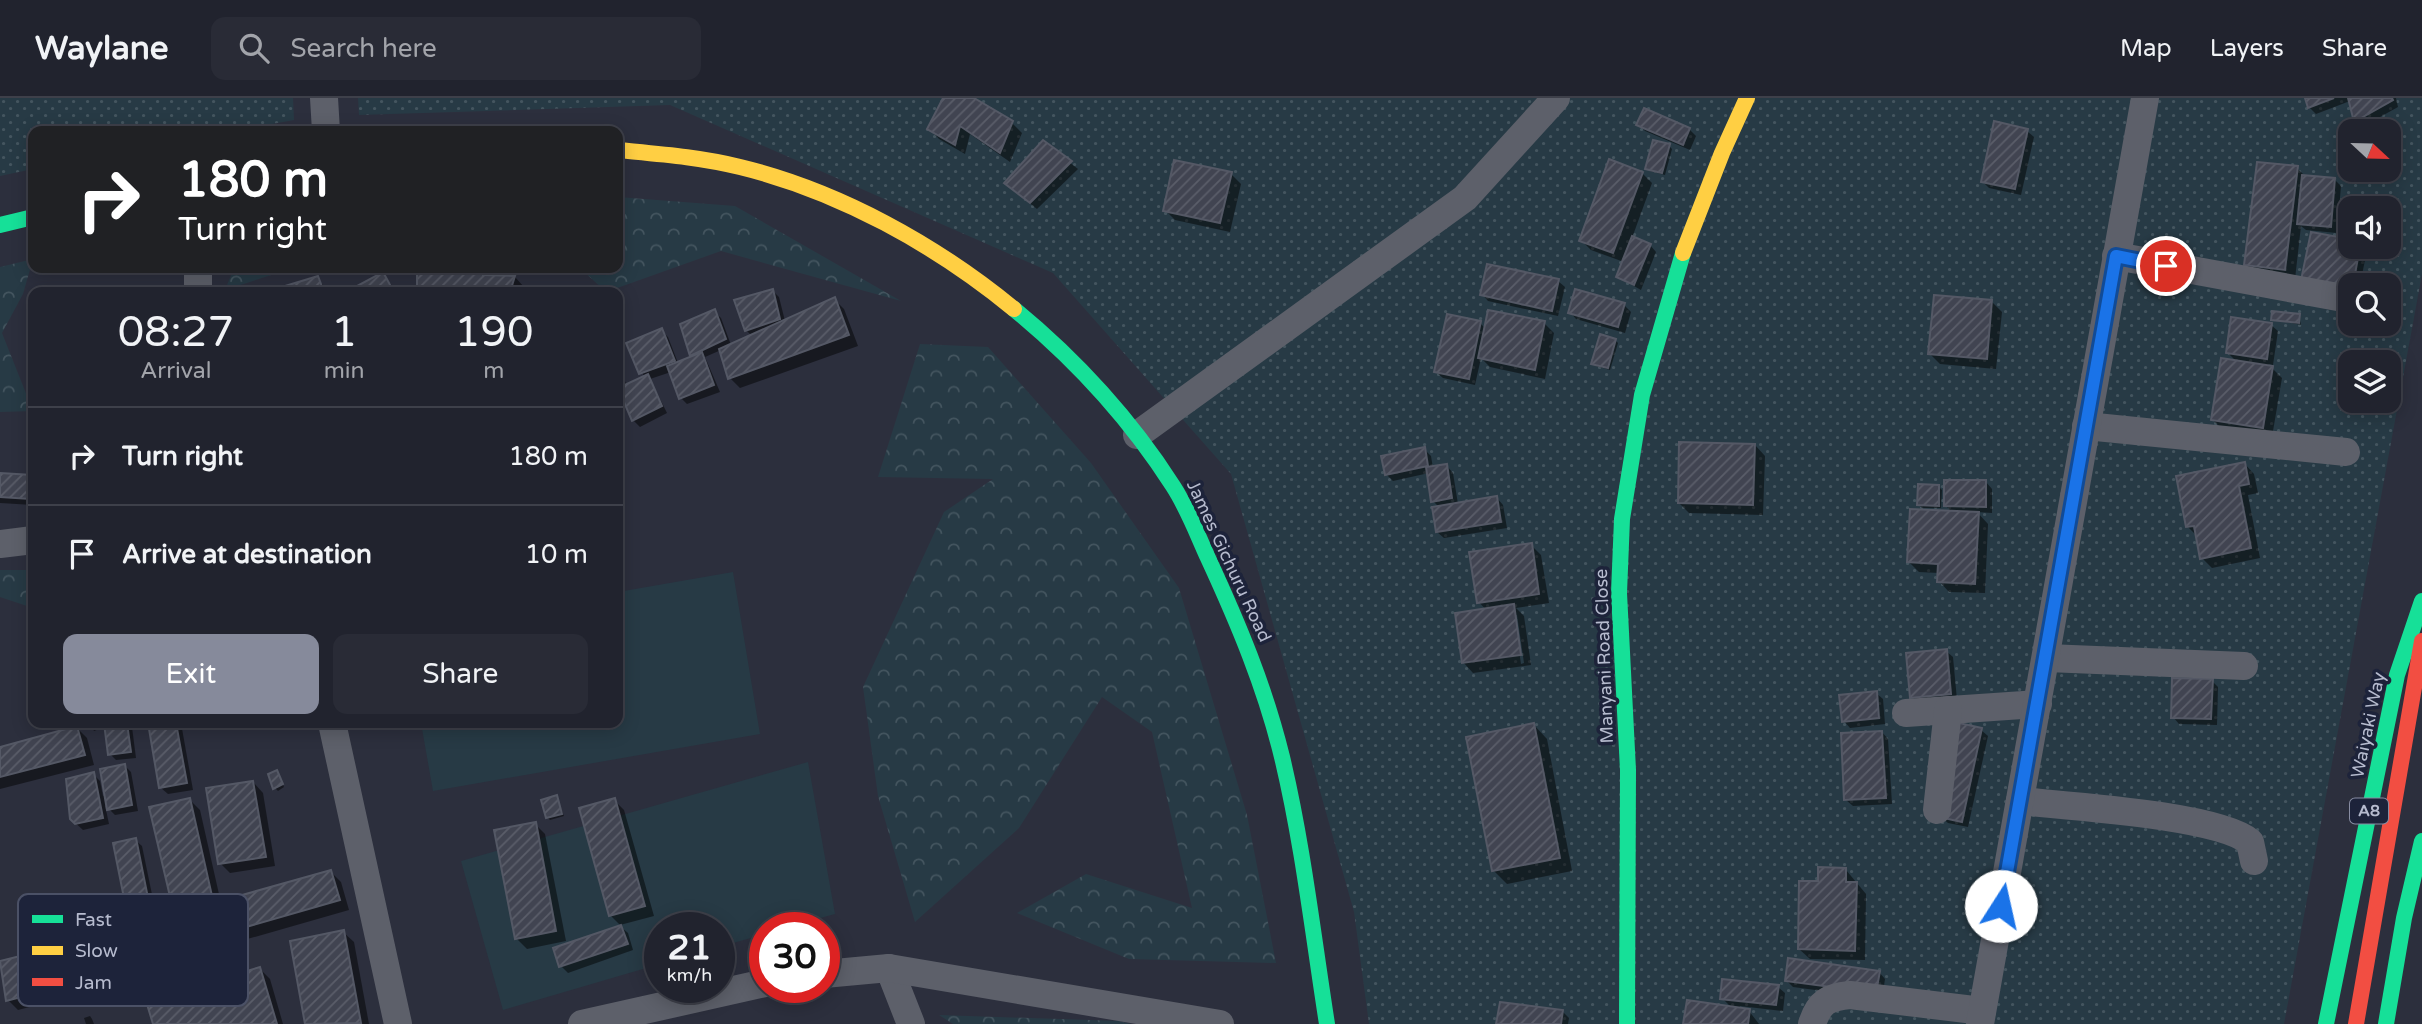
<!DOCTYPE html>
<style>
body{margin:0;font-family:"Varela Round",sans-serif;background:#292b36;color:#f1f3f6;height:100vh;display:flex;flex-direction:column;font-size:26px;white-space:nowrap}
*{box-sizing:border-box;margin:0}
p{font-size:23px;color:#a2a4aa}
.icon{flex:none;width:38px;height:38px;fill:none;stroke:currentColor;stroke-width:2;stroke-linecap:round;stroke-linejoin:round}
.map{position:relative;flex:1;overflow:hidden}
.panel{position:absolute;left:28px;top:189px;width:595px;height:441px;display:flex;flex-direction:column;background:#21232e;border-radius:14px;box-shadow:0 4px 18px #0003,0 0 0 2px #3e404a}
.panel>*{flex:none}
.top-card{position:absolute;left:28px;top:28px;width:595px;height:147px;border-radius:14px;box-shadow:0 4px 18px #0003,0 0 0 2px #3e404a;background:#202124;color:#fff;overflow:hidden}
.needle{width:46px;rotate:112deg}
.tools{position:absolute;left:2338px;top:21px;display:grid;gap:14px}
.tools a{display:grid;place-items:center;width:63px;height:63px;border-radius:14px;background:#21232e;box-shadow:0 4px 18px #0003,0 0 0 2px #3e404a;font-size:35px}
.speed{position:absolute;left:644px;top:814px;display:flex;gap:14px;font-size:35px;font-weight:700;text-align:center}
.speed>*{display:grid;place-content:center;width:91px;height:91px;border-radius:50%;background:#21232e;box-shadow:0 4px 18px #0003,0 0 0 2px #3e404a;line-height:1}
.speed small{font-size:18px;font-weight:400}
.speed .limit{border:10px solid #d22;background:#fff;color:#111}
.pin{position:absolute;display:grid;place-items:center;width:60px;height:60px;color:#fff;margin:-30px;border:4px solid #fff;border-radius:50%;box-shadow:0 2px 7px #0007}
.me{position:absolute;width:77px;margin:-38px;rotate:10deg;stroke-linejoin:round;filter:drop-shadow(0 0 5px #0008)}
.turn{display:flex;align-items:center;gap:24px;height:147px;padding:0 35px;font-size:32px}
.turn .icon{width:91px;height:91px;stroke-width:2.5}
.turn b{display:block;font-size:49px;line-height:60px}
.eta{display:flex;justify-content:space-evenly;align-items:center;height:119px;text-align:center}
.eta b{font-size:42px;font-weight:600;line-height:49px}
.action{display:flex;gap:14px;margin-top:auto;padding:14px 35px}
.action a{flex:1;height:80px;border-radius:14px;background:#868a9b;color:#fff;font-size:28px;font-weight:600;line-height:80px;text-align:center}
.action a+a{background:#292b36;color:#f1f3f6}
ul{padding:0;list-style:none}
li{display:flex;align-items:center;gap:21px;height:98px;padding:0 35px;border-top:2px solid #3e404a}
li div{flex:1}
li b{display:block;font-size:26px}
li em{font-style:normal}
header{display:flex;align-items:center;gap:42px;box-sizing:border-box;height:98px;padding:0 35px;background:#21232e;border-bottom:2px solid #3e404a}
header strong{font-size:33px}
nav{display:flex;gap:38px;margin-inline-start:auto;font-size:24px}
.search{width:490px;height:63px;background:#292b36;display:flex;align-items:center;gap:18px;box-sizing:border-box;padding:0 24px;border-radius:14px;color:#a2a4aa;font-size:26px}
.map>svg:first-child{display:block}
.grass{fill:#273a45}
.forest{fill:url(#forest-crowns)}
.garden{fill:url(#garden-dots);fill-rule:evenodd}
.shadow{fill:#0007;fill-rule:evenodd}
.building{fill:url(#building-hatch);stroke:#545865;stroke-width:2}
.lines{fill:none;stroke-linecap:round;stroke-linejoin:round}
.street{stroke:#5d606a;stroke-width:28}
.fast{stroke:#16e098;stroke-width:16}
.slow{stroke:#ffcf43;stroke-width:16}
.jam{stroke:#f24e42;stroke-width:16}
.route-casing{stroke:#114b97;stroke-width:18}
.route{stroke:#1a73e8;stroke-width:12}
.labels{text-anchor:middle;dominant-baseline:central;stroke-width:7;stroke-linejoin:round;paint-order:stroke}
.shield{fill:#1d233a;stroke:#888da2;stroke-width:2}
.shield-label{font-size:16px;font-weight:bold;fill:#b6bbce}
.street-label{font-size:18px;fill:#b6bbce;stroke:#1d233a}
.key{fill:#1d233a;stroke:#4b5166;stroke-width:2}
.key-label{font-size:19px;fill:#b6bbce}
</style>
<header>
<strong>Waylane</strong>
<div class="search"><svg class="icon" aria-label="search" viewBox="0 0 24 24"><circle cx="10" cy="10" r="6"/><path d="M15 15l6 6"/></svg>Search here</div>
<nav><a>Map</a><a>Layers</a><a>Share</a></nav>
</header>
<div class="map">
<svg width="2422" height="926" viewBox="0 0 2422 926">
<defs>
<pattern id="forest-crowns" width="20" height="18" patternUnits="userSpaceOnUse" patternTransform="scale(1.75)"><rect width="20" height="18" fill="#273a45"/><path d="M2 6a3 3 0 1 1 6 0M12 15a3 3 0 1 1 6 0" fill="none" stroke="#44555f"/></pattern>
<pattern id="garden-dots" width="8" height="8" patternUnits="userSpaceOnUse" patternTransform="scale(1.75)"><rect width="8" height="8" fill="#273a45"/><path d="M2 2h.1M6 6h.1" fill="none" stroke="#44555f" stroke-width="1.8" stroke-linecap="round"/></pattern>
<pattern id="building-hatch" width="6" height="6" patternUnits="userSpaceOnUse" patternTransform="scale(1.75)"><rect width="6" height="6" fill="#414451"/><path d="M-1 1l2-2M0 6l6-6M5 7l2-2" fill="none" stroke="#5a5d69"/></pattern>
</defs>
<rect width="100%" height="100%" fill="#2c2f3d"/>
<g class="grass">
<polygon points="733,474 760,636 433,693 421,625 618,625 618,494"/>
<polygon points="808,664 835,816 787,829 765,830 765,836 719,849 719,830 660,830 660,866 503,912 461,763"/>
</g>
<g class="forest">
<polygon points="618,99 735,108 901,203 721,153 606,194 580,170 618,170"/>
<polygon points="33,161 23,196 2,235 33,313 0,314 0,169"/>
<polygon points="234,170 293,170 225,192"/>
<polygon points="920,246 988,249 1091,365 1179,490 1247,717 1276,865 1129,861 1017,815 1086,776 1192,810 1152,634 1102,599 1019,730 915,824 878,698 863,589 944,414 993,381 878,379"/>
<polygon points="0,472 33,472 33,510 0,499"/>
<polygon points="939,917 1119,923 1131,926 953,926"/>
</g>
<g class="garden">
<polygon points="0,0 293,0 294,22 233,33 33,33 33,71 0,78"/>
<path d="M 358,0 L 2422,0 L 2422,176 L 2284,926 L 1369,926 L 1354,814 L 1231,376 L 1053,175 L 670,7 L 359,17 ZM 2350,33 L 2389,33 L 2389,72 L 2350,72 ZM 2350,110 L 2389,110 L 2389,149 L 2350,149 ZM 2350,187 L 2389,187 L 2389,226 L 2350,226 ZM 2350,264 L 2389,264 L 2389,303 L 2350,303 Z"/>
</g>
<g class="shadow">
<polygon points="945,0 971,0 1012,25 1022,35 1010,64 970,36 965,56 939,41 929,30"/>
<polygon points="2307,0 2396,0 2398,9 2362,29 2355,23 2350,3 2316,16 2309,9"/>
<polygon points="1639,27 1689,31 1696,38 1690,52 1645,33"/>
<polygon points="2027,33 2034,39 2021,97 1989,90 1983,84"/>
<polygon points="1043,44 1078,71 1037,111 1012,91"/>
<polygon points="1669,48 1672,51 1665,77 1650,73 1647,70"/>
<polygon points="2297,70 2306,79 2334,81 2341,88 2337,135 2306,132 2301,128 2295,181 2256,177 2246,166"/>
<polygon points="1642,75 1652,85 1632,140 1650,147 1656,154 1641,192 1618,179 1624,164 1591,152 1581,142"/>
<polygon points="1231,76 1241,86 1230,134 1175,122 1165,112"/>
<polygon points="2312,136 2350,143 2350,149 2364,149 2367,152 2360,187 2350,187"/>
<polygon points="445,170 486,170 493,179 515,179 524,189 523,194 418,194 419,172 445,173"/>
<polygon points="383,176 397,194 349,194"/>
<polygon points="317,180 329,194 285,194 284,190"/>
<polygon points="1558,183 1565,189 1558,218 1488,203 1482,196"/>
<polygon points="773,193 779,199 785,223 834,201 844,211 858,248 740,290 730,280 721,252 705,259 720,294 687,306 681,300 671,274 650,281 667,315 640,329 633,322 621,296 618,298 618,267 627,288 645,280 628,246 661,232 668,239 678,265 694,259 691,255 714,213 721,220 731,247 752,238 746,232"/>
<polygon points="1992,204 2002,214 1996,271 1940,266 1930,256"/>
<polygon points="1624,207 1631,214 1625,235 1576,221 1570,214"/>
<polygon points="2299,218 2301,227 2273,221"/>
<polygon points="1480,225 1486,231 1544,225 1554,235 1545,281 1490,269 1481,260 1475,287 1443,280 1436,274"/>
<polygon points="2271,227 2278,233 2273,267 2268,266 2282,280 2272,339 2223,332 2213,322 2238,265 2227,254"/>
<polygon points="1615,242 1618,245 1610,272 1596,268 1593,265"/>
<polygon points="1755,347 1765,358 1763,417 1689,415 1679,405"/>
<polygon points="1424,351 1431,358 1433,370 1447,368 1453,375 1458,406 1497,400 1503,407 1507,430 1444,440 1437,434 1439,409 1433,403 1429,375 1393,383 1386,376"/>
<polygon points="2244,365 2254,376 2258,395 2248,397 2260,460 2212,470 2202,460 2198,439 2188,429"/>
<polygon points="0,377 31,379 33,407 0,405"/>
<polygon points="1986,384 1992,391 1992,415 1977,414 1988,426 1985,495 1949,494 1939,483 1939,475 1919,474 1909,464 1953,415 1946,408"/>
<polygon points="1939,389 1942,392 1941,410 1922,410 1919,407"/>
<path d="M 1531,447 L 1541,457 L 1549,505 L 1516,510 L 1524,518 L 1531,567 L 1473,575 L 1463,564 L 1486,512 L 1479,504 ZM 1514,517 L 1517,517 L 1524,565 L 1521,566 Z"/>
<polygon points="1946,553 1953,559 1957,602 1918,605 1912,599"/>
<polygon points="2212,583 2218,589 2217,627 2179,626 2173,619"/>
<polygon points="1876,595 1883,601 1885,626 1850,630 1844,623"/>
<polygon points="90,625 97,625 99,631 94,633"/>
<polygon points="106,625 128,625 132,629 136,660 116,662 110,656"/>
<polygon points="150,625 181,625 193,692 168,696 161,690"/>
<polygon points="1534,627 1547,641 1572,773 1507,786 1493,772"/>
<polygon points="77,630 87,640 94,667 0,691 0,650"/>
<polygon points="1981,632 1988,638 1968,729 1948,725 1941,719"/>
<polygon points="1882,634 1888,641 1892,706 1853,708 1846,702"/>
<polygon points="125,668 131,674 138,713 115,717 105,707 109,726 83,732 71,721 93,676 100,683 103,698 106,697"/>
<polygon points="279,677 284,689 278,693 275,690"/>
<polygon points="253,684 263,695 275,768 230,775 220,765"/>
<polygon points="556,699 564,718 550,722 547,719"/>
<polygon points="190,702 200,712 221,805 331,774 341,784 349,812 223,848 213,838 205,811 183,817 173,806"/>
<polygon points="614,702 624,712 654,818 620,827 610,817"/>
<polygon points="535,726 545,736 566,843 527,851 517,841"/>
<polygon points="135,742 142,748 155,811 134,816 128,809"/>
<polygon points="1846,772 1866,796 1865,862 1810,861 1799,851 1820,785"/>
<polygon points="621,829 628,835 633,852 568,875 561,868"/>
<polygon points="343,834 354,844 369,926 307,926 292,844"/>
<polygon points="120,835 131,845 136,881 18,912 8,902 0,865"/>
<polygon points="260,871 270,881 283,926 155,926"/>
<polygon points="1879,874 1885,881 1882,901 1793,889 1786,882"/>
<polygon points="1778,889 1785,895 1783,913 1740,908 1739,911 1749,913 1759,926 1685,926 1732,910 1722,900"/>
<polygon points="1563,914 1569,920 1568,926 1498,926"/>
<polygon points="90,918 92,921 94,926 86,926 84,920"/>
</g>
<g class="building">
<polygon points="943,0 974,0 1013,23 1000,55 960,28 955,47 927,31"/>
<polygon points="2305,0 2334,0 2308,10"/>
<polygon points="2348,0 2392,0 2393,2 2354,24"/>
<polygon points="1644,10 1690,30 1683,47 1636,27"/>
<polygon points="1994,23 2028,31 2015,91 1981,84"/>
<polygon points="1043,42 1072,63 1030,105 1004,85"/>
<polygon points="1653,42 1670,46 1662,75 1645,71"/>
<polygon points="1609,61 1643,74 1613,155 1579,143"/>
<polygon points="1174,62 1232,74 1220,125 1163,113"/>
<polygon points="2257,64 2298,68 2285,172 2244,167"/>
<polygon points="2302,77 2335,80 2331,129 2297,126"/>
<polygon points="2311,134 2350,141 2350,149 2360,149 2353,187 2301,182"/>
<polygon points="1632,138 1651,146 1634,187 1616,179"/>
<polygon points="1487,166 1559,181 1552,213 1480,197"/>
<polygon points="417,170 483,170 483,177 515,178 510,194 417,194"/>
<polygon points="383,174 394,194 346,194"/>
<polygon points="318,178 324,194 284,194 282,189"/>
<polygon points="773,191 780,221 745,233 734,202"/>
<polygon points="1575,191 1625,205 1618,229 1568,215"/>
<polygon points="1934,197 1992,202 1987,261 1928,256"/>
<polygon points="835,199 849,237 728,281 719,251"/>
<polygon points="715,211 726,241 690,258 680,226"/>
<polygon points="1488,212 1545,223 1535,272 1478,260"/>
<polygon points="2272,213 2300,216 2299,225 2271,222"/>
<polygon points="1447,216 1481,223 1469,281 1434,274"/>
<polygon points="2231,219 2272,225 2267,261 2226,255"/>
<polygon points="662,230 675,263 639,276 626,245"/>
<polygon points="1600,236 1616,241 1608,270 1591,266"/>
<polygon points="702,254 714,287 679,301 667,268"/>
<polygon points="2221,260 2273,268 2263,330 2211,322"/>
<polygon points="648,276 662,308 632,323 618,290"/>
<polygon points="1679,344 1755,346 1753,407 1678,405"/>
<polygon points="1425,349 1428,368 1385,377 1381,358"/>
<polygon points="2245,364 2249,386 2239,388 2251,450 2200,461 2194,428 2186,429 2176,378"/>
<polygon points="1447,366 1452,400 1431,404 1426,369"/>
<polygon points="0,375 32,377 30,401 0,399"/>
<polygon points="1944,382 1986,382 1986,409 1944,408"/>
<polygon points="1918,386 1939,387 1939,408 1917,407"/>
<polygon points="1497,398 1501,424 1436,434 1432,409"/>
<polygon points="1910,411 1979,414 1975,486 1937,484 1938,466 1907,464"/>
<polygon points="1532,445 1539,496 1477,505 1469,454"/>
<polygon points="1514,506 1521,557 1462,565 1455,515"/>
<polygon points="1947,551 1951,596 1910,600 1906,555"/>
<polygon points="2172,580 2213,581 2211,621 2171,620"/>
<polygon points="1877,593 1879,620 1842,624 1839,597"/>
<polygon points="104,625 127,625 131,654 108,657"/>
<polygon points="148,625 176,625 187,685 159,690"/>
<polygon points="1534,625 1560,760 1492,773 1466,639"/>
<polygon points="1959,625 1982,630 1962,724 1939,719"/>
<polygon points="77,628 85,657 0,679 0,649"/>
<polygon points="1882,633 1886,700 1844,702 1841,635"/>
<polygon points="125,666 132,707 107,712 100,671"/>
<polygon points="277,672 283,686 273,691 268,676"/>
<polygon points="94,674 103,720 75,726 70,721 66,681"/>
<polygon points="253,683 266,759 218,766 206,690"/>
<polygon points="557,697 562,716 546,720 541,702"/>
<polygon points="190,700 212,798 172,807 149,709"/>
<polygon points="615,700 645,808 609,818 579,710"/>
<polygon points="536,724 556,833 515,841 494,732"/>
<polygon points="136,740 149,805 126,810 113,745"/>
<polygon points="1818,769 1846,770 1846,784 1857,784 1855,853 1798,851 1799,783 1818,783"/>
<polygon points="331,772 340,802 211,839 203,808"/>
<polygon points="621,827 628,846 559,869 553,850"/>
<polygon points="344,832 361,925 305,926 290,843"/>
<polygon points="121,833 127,871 6,903 0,863"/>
<polygon points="1788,860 1880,873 1876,895 1785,883"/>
<polygon points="260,869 277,926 153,926 146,903"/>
<polygon points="1722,881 1779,887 1776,907 1720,901"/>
<polygon points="1687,902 1750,911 1748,926 1683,926"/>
<polygon points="1500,904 1563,912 1561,926 1496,926"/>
</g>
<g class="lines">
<g class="street">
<polyline points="324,0 326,33"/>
<polyline points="2116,158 2343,200 2350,199"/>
<polyline points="198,170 198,194"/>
<polyline points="2086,328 2346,354"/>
<polyline points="1137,337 1465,100 1556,0"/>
<polyline points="0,446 33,442"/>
<polyline points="2047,560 2244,568"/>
<polyline points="1906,615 2038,606"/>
<polyline points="332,625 398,926"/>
<path d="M 2020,703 C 2067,708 2219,717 2250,744 L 2254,763"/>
<polyline points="1937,712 1948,612"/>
<polyline points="889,870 911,926"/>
<polyline points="824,876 889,870 1220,926"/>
<polyline points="582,926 765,885"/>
<path d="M 1812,926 C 1819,904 1828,899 1850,897 L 1982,913"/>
<polyline points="1980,926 2145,0"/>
</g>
<g class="fast">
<polyline points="0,127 33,119"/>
<path d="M 1014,211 C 1076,262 1130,321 1173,388 C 1188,411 1197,436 1208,460 C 1238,525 1265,589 1282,659 C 1303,747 1313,837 1327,926"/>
<polyline points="1627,926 1628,672 1619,495 1622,421 1642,297 1683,155"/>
<polyline points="2326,926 2397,577 2422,503"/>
<polyline points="2386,926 2404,820 2422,743"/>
</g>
<g class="slow">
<path d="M 618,52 C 659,56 700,59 740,69 C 839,93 936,147 1014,211"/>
<polyline points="1683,155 1722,55 1747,0"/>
</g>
<polyline class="jam" points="2356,926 2422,543"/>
</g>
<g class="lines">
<g class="route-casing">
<polyline id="route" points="2001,808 2116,158 2166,168"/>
</g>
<use href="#route" class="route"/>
</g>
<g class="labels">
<rect class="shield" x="2350" y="700.5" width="38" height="25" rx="5"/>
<g class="shield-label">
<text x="2369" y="713">A8</text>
</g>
<g class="street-label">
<text transform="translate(1229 463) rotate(65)">James Gichuru Road</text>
<text transform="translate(1604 558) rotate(-92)">Manyani Road Close</text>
<text transform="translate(2368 627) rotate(-78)">Waiyaki Way</text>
</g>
</g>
<rect x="18" y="796" width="230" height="112" rx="10" class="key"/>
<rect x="32" y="817" width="31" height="8" fill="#16e098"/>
<rect x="32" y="848" width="31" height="9" fill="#ffcf43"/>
<rect x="32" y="880" width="31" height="8" fill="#f24e42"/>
<g class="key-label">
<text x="75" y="828">Fast</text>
<text x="75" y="859">Slow</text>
<text x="75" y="891">Jam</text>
</g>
</svg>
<div class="tools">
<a><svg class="needle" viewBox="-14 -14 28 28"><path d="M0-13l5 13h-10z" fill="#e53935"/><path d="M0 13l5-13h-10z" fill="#a2a4aa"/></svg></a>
<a><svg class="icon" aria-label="sound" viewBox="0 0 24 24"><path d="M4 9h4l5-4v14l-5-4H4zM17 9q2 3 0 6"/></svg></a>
<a><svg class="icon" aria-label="search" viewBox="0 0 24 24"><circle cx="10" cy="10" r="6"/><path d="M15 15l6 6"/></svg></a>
<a><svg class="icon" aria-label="layers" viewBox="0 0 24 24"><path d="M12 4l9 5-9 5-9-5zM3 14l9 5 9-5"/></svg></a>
</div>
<div class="speed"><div>21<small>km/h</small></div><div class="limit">30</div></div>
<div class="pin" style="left:2166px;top:168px;background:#d93025"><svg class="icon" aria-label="arrive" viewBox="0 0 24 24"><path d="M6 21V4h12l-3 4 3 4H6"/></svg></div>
<svg class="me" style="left:2001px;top:808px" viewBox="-20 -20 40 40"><circle r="19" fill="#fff"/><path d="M0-13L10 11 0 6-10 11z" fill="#1a73e8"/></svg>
<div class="top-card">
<div class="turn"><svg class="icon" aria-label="right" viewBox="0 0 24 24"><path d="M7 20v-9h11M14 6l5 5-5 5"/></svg><div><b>180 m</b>Turn right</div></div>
</div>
<section class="panel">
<div class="eta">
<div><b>08:27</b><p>Arrival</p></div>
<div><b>1</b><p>min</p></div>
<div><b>190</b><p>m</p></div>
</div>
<ul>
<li><svg class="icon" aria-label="right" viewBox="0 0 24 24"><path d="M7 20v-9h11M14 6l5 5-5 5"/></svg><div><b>Turn right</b></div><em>180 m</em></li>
<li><svg class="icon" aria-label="arrive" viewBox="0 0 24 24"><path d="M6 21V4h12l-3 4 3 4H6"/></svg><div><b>Arrive at destination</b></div><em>10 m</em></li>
</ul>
<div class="action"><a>Exit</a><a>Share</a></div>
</section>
</div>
